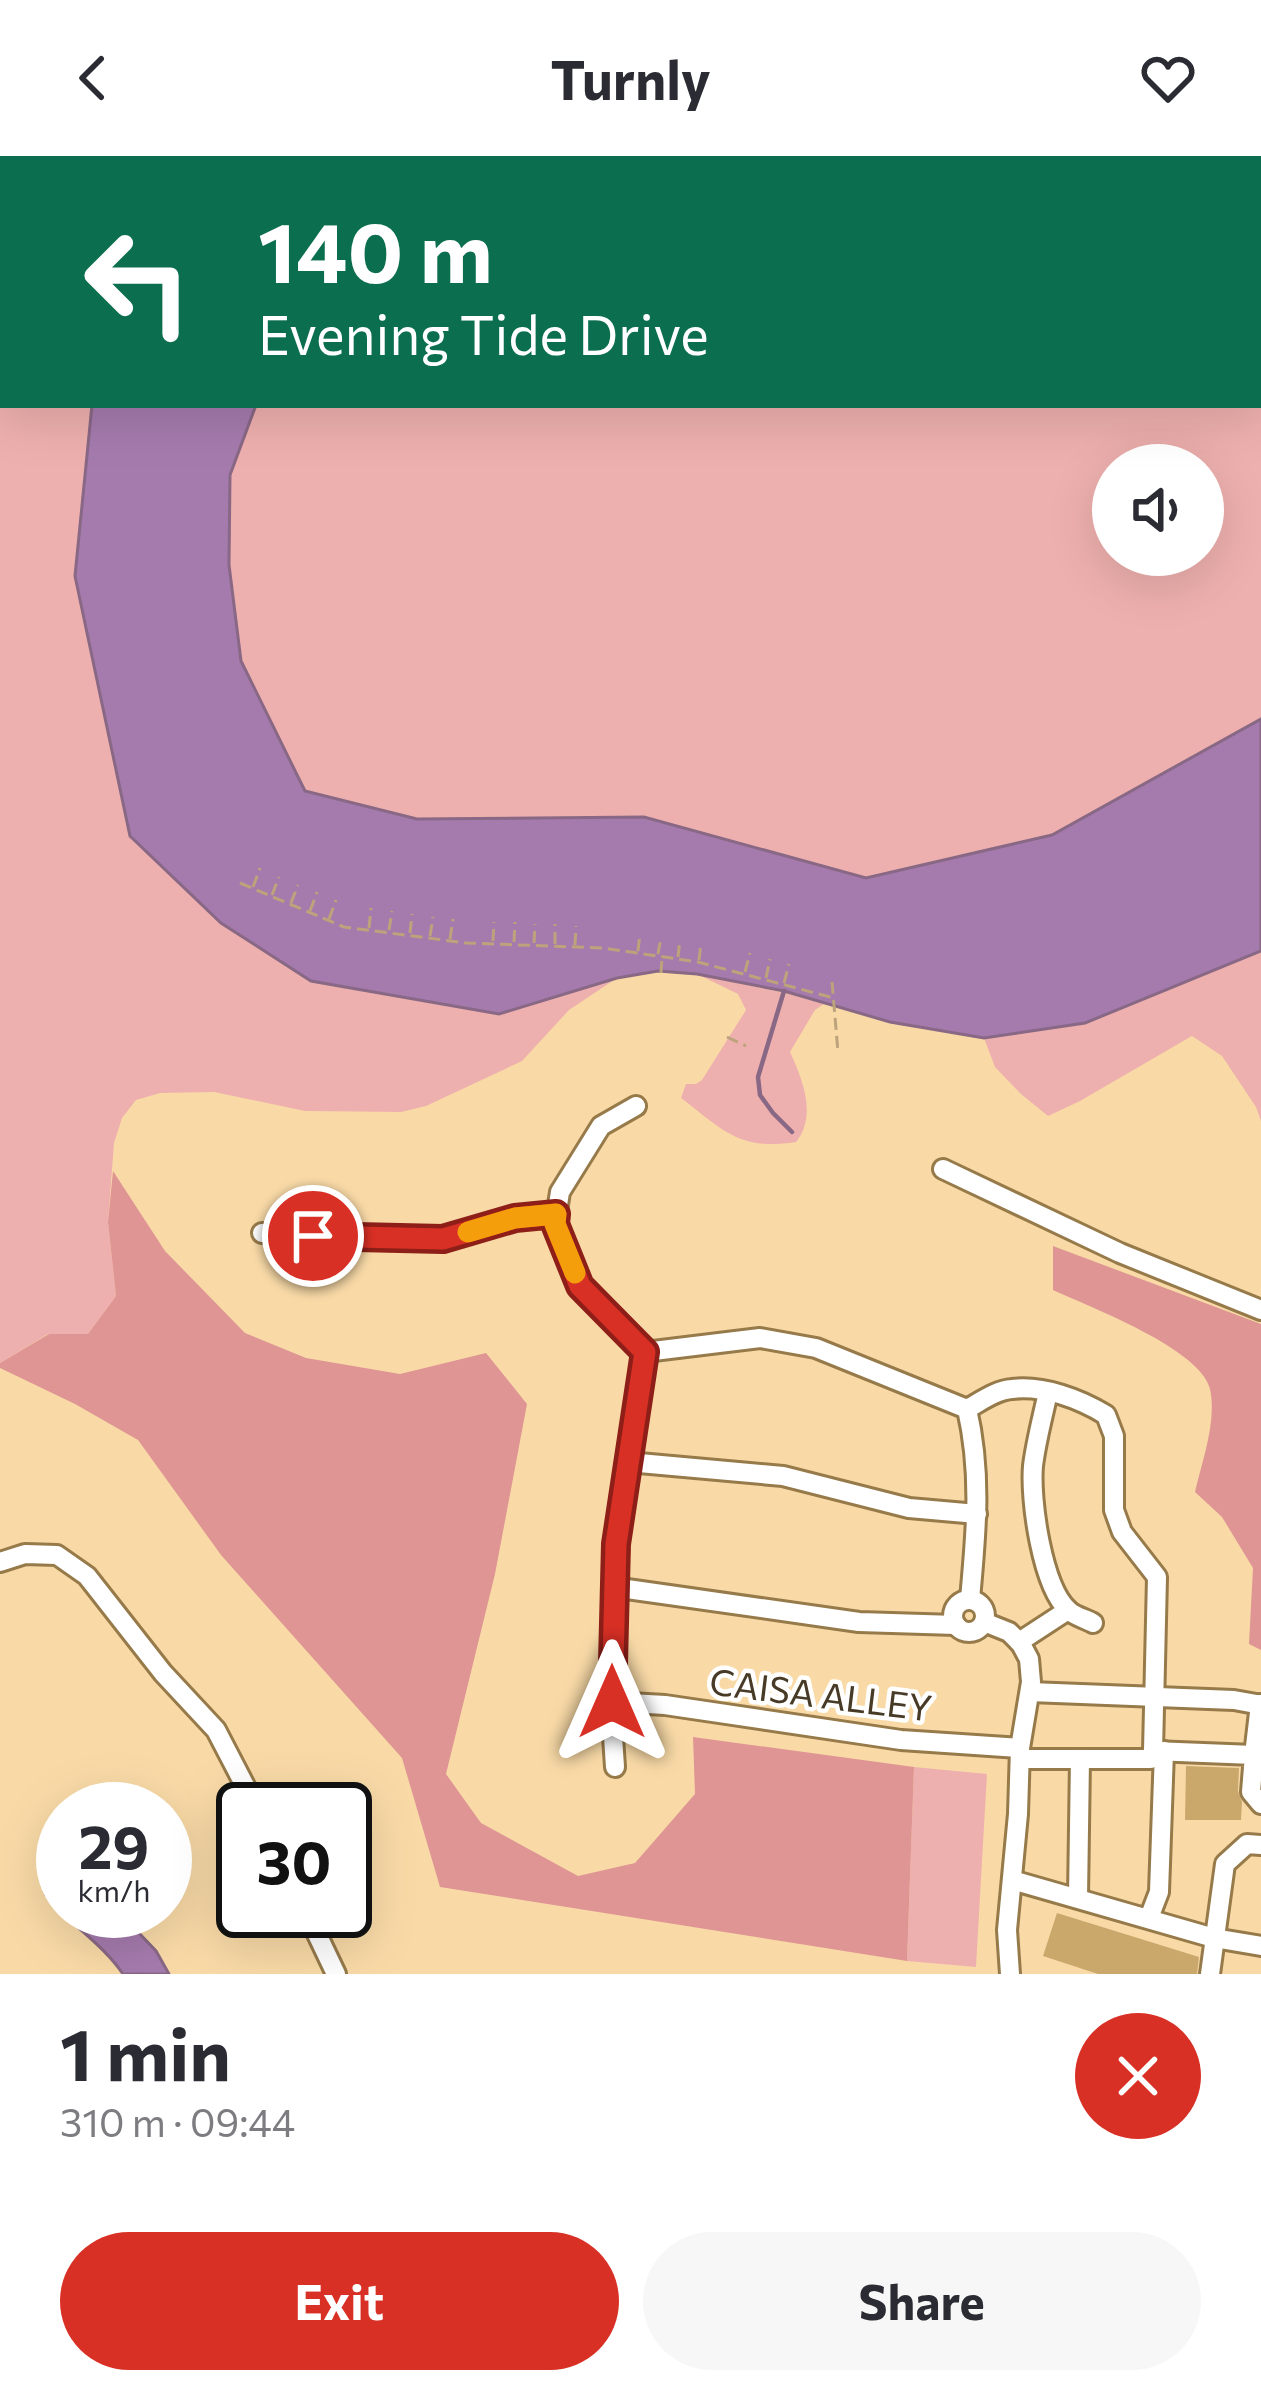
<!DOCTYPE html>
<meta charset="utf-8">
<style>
body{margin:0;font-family:Commissioner,sans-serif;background:#f7f7f7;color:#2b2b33;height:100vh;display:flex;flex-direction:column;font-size:45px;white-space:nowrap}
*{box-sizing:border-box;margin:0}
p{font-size:39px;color:#7c7c81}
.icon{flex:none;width:66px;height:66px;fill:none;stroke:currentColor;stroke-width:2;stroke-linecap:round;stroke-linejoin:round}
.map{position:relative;height:1818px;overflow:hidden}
.panel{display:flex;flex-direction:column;background:#fff;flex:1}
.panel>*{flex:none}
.banner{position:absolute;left:0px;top:0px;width:1263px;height:252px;box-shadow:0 12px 48px #0002;background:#0b6e4f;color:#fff;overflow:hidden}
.tools{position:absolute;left:1092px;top:288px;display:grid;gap:24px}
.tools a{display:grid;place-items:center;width:132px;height:132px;border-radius:50%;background:#fff;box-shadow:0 12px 48px #0002;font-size:60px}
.speed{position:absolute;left:36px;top:1626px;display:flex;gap:24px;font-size:60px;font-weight:700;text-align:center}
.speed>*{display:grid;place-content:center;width:156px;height:156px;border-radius:50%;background:#fff;box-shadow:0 12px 48px #0002;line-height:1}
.speed small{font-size:30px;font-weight:400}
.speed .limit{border:6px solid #111;border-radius:18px;background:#fff;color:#111}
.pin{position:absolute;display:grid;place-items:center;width:102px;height:102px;color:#fff;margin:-51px;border:6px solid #fff;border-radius:50%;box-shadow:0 3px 12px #0007}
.me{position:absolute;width:132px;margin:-66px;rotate:0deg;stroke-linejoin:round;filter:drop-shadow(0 0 9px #0008)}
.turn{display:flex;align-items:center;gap:42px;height:252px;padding:0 60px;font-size:54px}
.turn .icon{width:156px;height:156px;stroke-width:2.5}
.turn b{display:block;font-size:84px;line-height:102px}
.round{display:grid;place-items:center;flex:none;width:126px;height:126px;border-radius:63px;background:#f7f7f7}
.headline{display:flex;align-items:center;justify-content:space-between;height:204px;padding:0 60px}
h1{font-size:72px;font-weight:700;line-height:90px}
.action{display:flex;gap:24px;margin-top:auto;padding:24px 60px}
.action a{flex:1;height:138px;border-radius:72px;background:#d93025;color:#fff;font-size:48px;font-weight:700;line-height:138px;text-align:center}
.action a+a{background:#f7f7f7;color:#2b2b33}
header{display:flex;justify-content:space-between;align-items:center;height:156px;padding:0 60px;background:#fff;font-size:54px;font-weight:700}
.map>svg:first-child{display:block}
.green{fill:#eeb0ae;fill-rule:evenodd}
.forest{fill:#de9594}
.water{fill:#a57bae;stroke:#896885;stroke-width:3}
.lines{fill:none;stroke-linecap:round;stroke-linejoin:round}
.stream{stroke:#896885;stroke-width:4.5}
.building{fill:#caa76b}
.minor-casing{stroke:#967a4a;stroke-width:24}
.path{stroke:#bca37b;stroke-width:3;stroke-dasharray:12 6;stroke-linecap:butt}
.minor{stroke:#fff;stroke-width:18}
.route-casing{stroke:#8d1f18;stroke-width:30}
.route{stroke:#d93025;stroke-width:21}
.slow{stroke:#f59e0b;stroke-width:21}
.labels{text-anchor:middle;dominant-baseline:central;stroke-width:9;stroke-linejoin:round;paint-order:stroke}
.street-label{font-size:36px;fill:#473a26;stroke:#fff}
</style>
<header><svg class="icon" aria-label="back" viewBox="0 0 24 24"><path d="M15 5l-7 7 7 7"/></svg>Turnly<svg class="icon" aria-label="heart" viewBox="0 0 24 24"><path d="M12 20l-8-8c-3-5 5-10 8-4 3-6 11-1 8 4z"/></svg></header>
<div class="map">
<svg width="1261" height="1818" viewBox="0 0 1261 1818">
<rect width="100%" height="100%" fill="#f9daa7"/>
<g class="green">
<polygon points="0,0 206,0 204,3 3,3 3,249 92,249 75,420 130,680 221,767 499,858 617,822 569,854 522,905 426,950 401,956 305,955 214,936 160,937 136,944 122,962 114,987 108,1066 116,1140 88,1178 48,1178 0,1207"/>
<path d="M 389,0 L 1261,0 L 1261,563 L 1052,679 L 866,722 L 644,661 L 417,663 L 304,635 L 241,505 L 229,409 L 230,319 L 256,249 L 1260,249 L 1260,3 L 387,3 ZM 1113,309 L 1203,309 L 1203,399 L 1113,399 Z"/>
<polygon points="1261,795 1261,965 1256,951 1222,900 1192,880 1080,945 1048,960 1021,938 995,911 984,882 1085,867"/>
<path d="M 697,818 L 827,846 L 815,854 L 790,896 C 803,924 817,960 796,986 C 739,995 723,974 681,942 L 686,928 L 696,928 L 702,924 L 746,854 L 738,838 Z"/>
<polygon points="914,1611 987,1618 976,1811 907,1805"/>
</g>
<g class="forest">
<polygon points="113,1015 165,1095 245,1177 306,1202 400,1218 486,1197 527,1248 495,1418 446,1618 481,1667 578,1720 635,1707 695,1638 693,1581 914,1611 907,1805 440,1731 402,1602 221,1399 138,1284 75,1248 0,1212 0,1207 49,1178 88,1178 116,1140 108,1066"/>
<path d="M 1053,1090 L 1261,1168 L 1261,1494 L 1249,1488 L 1253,1412 L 1222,1361 L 1195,1336 C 1202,1305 1217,1266 1210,1233 C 1201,1193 1090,1151 1053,1134 Z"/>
</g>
<g class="water">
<polygon points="206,0 389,0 387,3 204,3"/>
<polygon points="92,249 256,249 230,319 229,409 241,505 305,635 417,663 644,661 866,722 1052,679 1261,563 1261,795 1085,867 984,882 890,866 784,835 697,818 658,815 617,822 499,858 311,825 221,767 130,680 75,420"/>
<path d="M 61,1717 L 63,1755 L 112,1755 L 139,1777 L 156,1795 L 169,1818 L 123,1818 C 102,1787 69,1768 46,1739 L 51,1725 Z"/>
</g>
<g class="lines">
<polyline class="stream" points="784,835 758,921 760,939 773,957 792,976"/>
</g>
<g class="building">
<polygon points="1186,1610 1239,1612 1238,1635 1242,1646 1241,1664 1185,1664"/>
<polygon points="1057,1757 1199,1801 1197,1818 1098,1818 1043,1800"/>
</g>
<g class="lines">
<g class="minor-casing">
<g id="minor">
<polyline points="636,950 601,970 560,1036 555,1068 581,1129 645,1196"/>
<polyline points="943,1013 1120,1097 1261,1154"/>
<polyline points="262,1077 341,1083 443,1083 516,1062 556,1058"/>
<polyline points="645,1196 616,1387 613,1431 859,1466 956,1469"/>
<path d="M 645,1196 L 760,1182 L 816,1192 L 967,1253 C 982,1318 976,1378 970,1443"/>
<path d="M 1048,1236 C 1043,1260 1036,1285 1033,1310 C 1030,1344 1042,1430 1068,1454 C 1074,1460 1086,1463 1093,1467"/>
<path d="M 967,1253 C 980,1246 996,1234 1012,1233 C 1043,1229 1080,1243 1106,1259 L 1114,1280 L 1114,1354 L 1122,1376 L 1157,1421 L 1153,1595 L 1254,1599 L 1251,1636 L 1261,1648"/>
<polyline points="628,1306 783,1320 909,1352 977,1358"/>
<polyline points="0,1406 25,1398 57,1399 87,1420 163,1517 216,1574 257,1653"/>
<polyline points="613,1431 612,1565 615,1611"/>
<circle cx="969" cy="1460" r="16"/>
<polyline points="984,1466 1009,1476 1021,1488 1029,1503 1031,1526 1020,1592 1018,1658 1007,1774 1010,1818"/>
<polyline points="1019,1486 1068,1454"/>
<polyline points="1030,1536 1234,1544 1261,1549"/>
<polyline points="612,1546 665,1549 901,1584 1020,1592"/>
<polyline points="1254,1599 1260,1548"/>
<polyline points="1020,1603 1150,1603 1153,1595"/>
<polyline points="1012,1724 1214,1782 1261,1790"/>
<polyline points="1078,1742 1080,1603"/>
<polyline points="306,1755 336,1818"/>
<polyline points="1149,1762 1159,1736 1164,1595"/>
<polyline points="1210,1818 1225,1708 1247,1688 1261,1689"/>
</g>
</g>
<g class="path">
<polyline points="240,727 344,771 466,787 603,792 698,806 834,842"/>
<polyline points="253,731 260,712"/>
<polyline points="272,739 279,721"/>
<polyline points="291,747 298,729"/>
<polyline points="310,755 317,736"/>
<polyline points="329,763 336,744"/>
<polyline points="369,772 371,752"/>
<polyline points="389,774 392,755"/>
<polyline points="410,777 412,758"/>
<polyline points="430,780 433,761"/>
<polyline points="450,783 453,763"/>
<polyline points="493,785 494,766"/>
<polyline points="514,786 515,766"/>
<polyline points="534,787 535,768"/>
<polyline points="555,788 555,768"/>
<polyline points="575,789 576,770"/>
<polyline points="638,795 640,777"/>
<polyline points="658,798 661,781"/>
<polyline points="678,801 680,783"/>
<polyline points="699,804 701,787"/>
<polyline points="745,816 750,797"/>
<polyline points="661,817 662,801"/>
<polyline points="766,822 770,803"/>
<polyline points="832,826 838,896"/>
<polyline points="784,827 789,808"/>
<polyline points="727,881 746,890"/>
</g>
<use href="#minor" class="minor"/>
</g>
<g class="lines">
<g class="route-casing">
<polyline id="route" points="313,1080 443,1083 515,1062 556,1058 555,1068 580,1130 645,1196 616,1388 612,1546"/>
</g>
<use href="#route" class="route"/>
<polyline class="slow" points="468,1076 515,1062 556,1058 555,1068 575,1117"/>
</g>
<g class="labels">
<g class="street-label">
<text transform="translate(821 1537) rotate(7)">CAISA ALLEY</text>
</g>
</g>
</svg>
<div class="tools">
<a><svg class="icon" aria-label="sound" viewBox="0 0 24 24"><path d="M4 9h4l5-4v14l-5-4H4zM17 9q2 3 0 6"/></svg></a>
</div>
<div class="speed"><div>29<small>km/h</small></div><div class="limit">30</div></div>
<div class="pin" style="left:313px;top:1080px;background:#d93025"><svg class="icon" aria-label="arrive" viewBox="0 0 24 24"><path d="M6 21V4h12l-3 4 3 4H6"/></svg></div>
<svg class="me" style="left:612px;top:1546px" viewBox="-20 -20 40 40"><path d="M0-17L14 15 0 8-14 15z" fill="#d93025" stroke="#fff" stroke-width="4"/></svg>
<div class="banner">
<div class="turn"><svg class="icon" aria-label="left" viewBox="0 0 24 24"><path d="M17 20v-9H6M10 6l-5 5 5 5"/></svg><div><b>140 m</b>Evening Tide Drive</div></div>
</div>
</div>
<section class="panel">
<div class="headline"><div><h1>1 min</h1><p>310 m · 09:44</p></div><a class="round" style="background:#d93025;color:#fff"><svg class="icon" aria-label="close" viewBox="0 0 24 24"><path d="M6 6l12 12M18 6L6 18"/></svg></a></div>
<div class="action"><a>Exit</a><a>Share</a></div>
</section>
